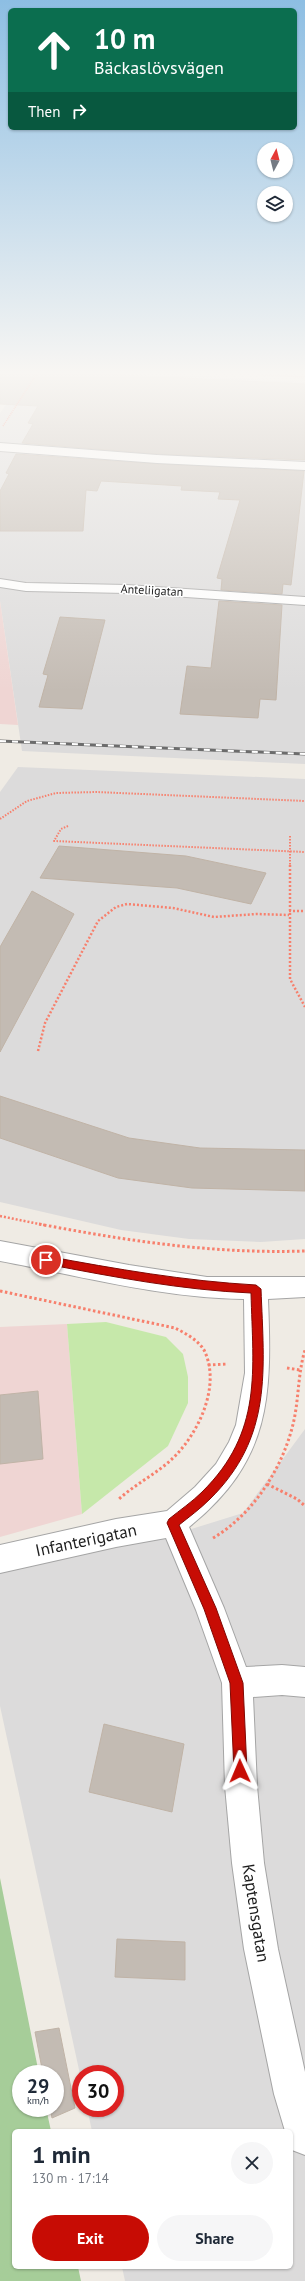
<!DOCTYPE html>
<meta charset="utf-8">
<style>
body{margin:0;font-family:"PT Sans",sans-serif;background:#f6f6f7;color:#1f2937;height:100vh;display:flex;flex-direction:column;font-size:15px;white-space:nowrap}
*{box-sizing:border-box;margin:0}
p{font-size:13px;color:#747a83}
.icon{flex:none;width:22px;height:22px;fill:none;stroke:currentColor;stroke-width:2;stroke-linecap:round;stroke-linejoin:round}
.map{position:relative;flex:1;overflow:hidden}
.details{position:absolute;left:12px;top:2129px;width:281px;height:140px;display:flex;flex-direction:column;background:#fff;border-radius:6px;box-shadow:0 1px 3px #0004}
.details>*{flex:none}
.hud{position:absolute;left:8px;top:8px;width:289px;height:122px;border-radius:6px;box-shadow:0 1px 3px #0004;background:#0b6e4f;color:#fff;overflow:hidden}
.needle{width:26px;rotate:7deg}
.controls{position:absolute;left:257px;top:142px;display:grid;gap:8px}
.controls a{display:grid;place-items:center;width:36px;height:36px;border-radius:50%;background:#fff;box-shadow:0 1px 3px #0004;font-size:20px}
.speed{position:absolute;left:12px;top:2065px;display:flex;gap:8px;font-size:20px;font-weight:700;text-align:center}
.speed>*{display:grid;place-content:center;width:52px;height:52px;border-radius:50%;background:#fff;box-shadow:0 1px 3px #0004;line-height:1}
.speed small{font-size:10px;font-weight:400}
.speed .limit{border:6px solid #d22;background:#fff;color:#111}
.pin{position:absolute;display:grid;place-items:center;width:34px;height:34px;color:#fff;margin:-17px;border:2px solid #fff;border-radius:50%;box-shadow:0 1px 4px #0007}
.me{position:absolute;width:44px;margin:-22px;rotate:359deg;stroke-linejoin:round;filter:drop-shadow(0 0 3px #0008)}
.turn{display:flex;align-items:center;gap:14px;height:84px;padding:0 20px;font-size:18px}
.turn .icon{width:52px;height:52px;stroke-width:2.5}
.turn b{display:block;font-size:28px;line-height:34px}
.then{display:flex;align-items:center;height:38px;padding:0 20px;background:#0003;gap:8px;font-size:15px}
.round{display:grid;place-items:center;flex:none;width:42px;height:42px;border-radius:21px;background:#f6f6f7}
.summary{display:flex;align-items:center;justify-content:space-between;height:68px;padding:0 20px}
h1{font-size:24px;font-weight:700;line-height:30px}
.cta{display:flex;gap:8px;margin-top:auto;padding:8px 20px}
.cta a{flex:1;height:46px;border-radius:24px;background:#c70c04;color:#fff;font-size:16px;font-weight:700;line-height:46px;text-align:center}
.cta a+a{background:#f6f6f7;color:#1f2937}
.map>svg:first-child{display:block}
.residential{fill:#dcdbdb}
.commercial{fill:#efd5d3}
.grass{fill:#c6e8aa}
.forest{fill:#a6cd99}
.building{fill:#c3bbb3;stroke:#c0b3a6}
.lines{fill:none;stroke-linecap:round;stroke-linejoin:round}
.minor-casing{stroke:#a5a5a5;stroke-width:2}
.path-far3{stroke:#f7806d;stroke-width:1.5;stroke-dasharray:1 1;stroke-linecap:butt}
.path-far2{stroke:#f7806d;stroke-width:2;stroke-dasharray:1.5 1.5;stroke-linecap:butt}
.path-far1{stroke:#f7806d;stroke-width:2.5;stroke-dasharray:2 2;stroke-linecap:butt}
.path{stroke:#f7806d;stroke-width:3;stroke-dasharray:2.5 2.5;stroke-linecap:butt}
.minor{fill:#fff;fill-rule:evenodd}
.rail-casing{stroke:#6c6c6c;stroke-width:3}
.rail{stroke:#fff;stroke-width:2;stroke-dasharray:6;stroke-linecap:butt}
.route{fill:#c70c04;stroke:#810803}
.labels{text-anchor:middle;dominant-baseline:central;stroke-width:3;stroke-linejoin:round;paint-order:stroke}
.far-street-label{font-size:12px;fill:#1e1e1e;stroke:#fff}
.near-street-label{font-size:17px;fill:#1e1e1e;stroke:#fff}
</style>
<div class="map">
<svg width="305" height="2281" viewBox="0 0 305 2281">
<rect width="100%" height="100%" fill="#efebe4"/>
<g class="residential">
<polygon points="31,372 132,372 305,382 305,764 22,751 0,601 0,413"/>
<polygon points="18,767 305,779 305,1239 261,1242 189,1239 121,1230 0,1202 0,792"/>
<polygon points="305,1429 305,2281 125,2281 122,2267 291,2267 291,2131 92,2131 87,2108 115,2108 115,2074 81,2074 81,2079 0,1706 0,1550 185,1531 243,1513"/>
</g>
<g class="commercial">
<polygon points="0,601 18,725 0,724"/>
<polygon points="67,1324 82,1514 0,1537 0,1327"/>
</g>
<polygon class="grass" points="106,1322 166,1337 183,1354 188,1377 188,1403 168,1446 82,1514 67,1324"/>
<polygon class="forest" points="0,1878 39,2074 21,2074 21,2108 46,2108 51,2131 14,2131 14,2267 78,2267 81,2281 0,2281"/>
<g class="building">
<polygon points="0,372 62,372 305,384 305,460 157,454 22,443 33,424 28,423 38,406 0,404"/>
<polygon points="16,454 157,464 304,471 291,585 283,584 282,594 221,590 222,579 217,578 240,500 218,499 220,492 181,490 182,486 101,481 97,491 86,490 83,531 0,531 0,491 9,474 6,473"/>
<polygon points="219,601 282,605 276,700 260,699 258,718 180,714 187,666 211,668"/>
<polygon points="60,617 105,620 82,709 39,707 48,675 43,674"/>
<polygon points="59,846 186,856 266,873 251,904 177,888 40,878"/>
<polygon points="32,891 74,914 0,1052 0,947"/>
<polygon points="0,1096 129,1138 200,1148 305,1150 305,1191 192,1188 118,1178 0,1138"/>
<polygon points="38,1391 43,1459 0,1464 0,1395"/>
<polygon points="104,1724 184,1744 172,1812 89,1792"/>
<polygon points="117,1939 185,1942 185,1980 115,1977"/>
<polygon points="59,2028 75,2108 52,2118 50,2108 55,2108 55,2074 43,2074 35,2032"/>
</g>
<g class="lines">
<g class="minor-casing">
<g id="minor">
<polygon points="0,443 157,455 305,462 305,470 157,463 0,451"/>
<polygon points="0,579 26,583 127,585 305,597 305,605 127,593 26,591 0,587"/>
<path d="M 0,1241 L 129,1265 L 207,1277 L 305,1277 L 305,1297 L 268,1299 C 272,1397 271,1461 189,1527 L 224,1608 L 246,1667 L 282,1665 L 305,1667 L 305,1697 L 282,1695 L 253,1697 L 257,1786 L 264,1863 L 278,1949 L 305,2072 L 305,2155 L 292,2150 L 291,2131 L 285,2131 L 274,2094 L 244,1949 L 232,1863 L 225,1786 L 222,1683 L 196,1610 L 166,1538 L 116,1547 L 0,1573 L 0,1545 L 116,1519 L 167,1511 L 195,1487 L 216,1464 L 229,1442 L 236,1425 L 245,1373 L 244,1299 C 162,1298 80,1276 0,1261 Z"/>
</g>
</g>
<g class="path-far3">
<polyline points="211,372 305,377"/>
<polyline points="3,426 38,372"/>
</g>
<g class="path-far2">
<polyline points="0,819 27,801 56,793 96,792 305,801"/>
<polyline points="68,826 61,829 54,841 305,852"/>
<polyline points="290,836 290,866"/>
</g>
<g class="path-far1">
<polyline points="290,865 290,979 305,1007"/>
<polyline points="289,911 305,911"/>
<polyline points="38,1051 45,1023 98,921 116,907 127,904 173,908 214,917 257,914 289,915"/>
<polyline points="0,1216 44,1225"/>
</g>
<g class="path">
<path d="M 39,1224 C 128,1241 214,1254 305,1251"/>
<path d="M 0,1291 L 175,1328 C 185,1333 198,1340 204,1350 C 221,1384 200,1430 176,1455 C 159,1473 136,1483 118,1500"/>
<polyline points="208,1365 228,1364"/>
<polyline points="287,1368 300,1370"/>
<polyline points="267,1484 297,1499 305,1506"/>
<path d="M 213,1538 C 254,1514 284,1466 294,1420 C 299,1396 298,1373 305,1350"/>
</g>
<use href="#minor" class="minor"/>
<g class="rail-casing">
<polyline id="rail" points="0,741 305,754"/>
</g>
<use href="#rail" class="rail"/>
</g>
<linearGradient id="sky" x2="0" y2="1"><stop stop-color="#8dbee3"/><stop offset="0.54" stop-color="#f8f6f3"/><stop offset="1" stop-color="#f8f6f3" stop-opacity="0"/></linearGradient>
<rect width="305" height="691" fill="url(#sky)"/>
<path class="route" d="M 46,1256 C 116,1269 185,1281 256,1285 L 261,1289 C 264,1370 273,1437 210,1499 C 200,1509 189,1517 179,1525 L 216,1608 L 243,1683 L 247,1771 L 245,1775 L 240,1777 L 236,1775 L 234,1771 L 230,1683 L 204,1609 L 167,1523 L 169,1519 C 180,1510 192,1502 202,1492 C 263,1432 253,1371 251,1293 C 182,1290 114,1277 46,1264 L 41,1260 Z"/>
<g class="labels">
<g class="far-street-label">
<text transform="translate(152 590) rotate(3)">Anteliigatan</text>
</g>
<g class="near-street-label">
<text transform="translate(86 1540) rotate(-12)">Infanterigatan</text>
<text transform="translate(256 1913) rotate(81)">Kaptensgatan</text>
</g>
</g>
</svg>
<div class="controls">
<a><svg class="needle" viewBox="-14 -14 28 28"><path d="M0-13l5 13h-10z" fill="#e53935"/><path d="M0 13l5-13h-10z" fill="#747a83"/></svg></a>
<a><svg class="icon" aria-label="layers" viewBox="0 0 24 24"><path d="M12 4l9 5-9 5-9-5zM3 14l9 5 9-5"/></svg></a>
</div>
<div class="speed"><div>29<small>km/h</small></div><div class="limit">30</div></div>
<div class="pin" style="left:46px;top:1260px;background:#d93025"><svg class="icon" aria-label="arrive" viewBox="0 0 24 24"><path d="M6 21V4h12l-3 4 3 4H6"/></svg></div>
<svg class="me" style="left:240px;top:1771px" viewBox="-20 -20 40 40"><path d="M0-17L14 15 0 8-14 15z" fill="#c70c04" stroke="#fff" stroke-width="4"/></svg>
<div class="hud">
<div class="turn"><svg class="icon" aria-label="ahead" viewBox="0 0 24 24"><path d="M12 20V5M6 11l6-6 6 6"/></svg><div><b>10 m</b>Bäckaslövsvägen</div></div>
<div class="then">Then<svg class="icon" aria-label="right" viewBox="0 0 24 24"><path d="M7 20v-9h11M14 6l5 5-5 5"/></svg></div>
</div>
<section class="details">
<div class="summary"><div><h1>1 min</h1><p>130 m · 17:14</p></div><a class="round"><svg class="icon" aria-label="close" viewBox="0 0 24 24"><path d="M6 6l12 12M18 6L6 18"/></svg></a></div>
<div class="cta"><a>Exit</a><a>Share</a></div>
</section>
</div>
